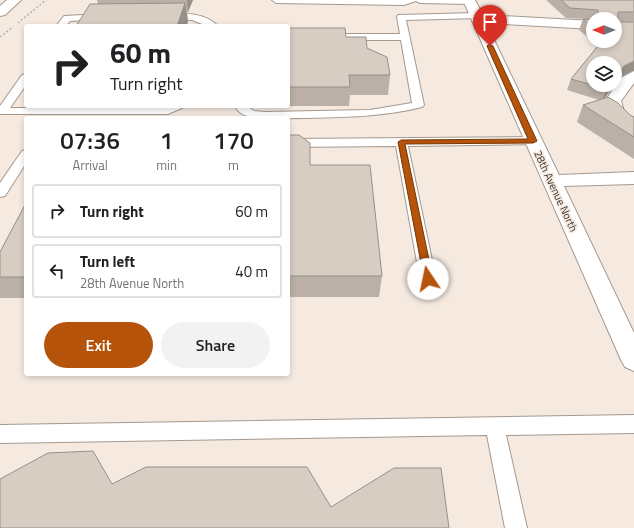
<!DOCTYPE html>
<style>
body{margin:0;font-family:"Titillium Web",sans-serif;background:#f2f2f2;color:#202124;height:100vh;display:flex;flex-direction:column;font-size:15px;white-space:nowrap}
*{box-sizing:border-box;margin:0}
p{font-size:13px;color:#757577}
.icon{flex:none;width:22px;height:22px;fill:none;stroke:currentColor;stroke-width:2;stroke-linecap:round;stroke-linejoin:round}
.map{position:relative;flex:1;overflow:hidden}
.drawer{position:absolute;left:24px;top:116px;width:266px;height:260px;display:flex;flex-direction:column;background:#fff;border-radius:4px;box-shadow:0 2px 6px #0003}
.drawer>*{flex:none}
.guide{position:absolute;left:24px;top:24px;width:266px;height:84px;border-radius:4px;box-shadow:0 2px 6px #0003;background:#fff;color:#202124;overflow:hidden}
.needle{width:26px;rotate:270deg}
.controls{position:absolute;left:586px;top:12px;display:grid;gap:8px}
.controls a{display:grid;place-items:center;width:36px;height:36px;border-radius:50%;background:#fff;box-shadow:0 2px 6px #0003;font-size:20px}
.pin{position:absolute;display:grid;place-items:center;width:34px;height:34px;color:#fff;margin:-41px -17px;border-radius:50% 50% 50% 0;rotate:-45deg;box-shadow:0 0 4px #0007}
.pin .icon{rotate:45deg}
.me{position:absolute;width:44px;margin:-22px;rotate:349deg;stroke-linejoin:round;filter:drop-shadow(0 0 3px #0008)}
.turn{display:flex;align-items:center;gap:14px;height:84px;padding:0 20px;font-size:18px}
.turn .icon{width:52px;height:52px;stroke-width:2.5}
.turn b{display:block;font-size:28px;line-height:34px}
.eta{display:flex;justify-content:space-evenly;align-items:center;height:68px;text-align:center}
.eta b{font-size:24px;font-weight:600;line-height:28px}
.cta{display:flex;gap:8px;margin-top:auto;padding:8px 20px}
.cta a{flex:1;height:46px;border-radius:24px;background:#b45309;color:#fff;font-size:16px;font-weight:600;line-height:46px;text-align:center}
.cta a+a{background:#f2f2f2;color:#202124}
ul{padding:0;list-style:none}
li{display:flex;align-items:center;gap:12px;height:54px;margin:0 8px 6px;padding:0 12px;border:2px solid #e0e0e0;border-radius:4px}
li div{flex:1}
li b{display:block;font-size:15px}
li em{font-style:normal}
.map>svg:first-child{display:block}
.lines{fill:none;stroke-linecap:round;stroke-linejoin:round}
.service-casing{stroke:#a4998f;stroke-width:2}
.minor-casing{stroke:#a4998f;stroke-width:2}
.tertiary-casing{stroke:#a4998f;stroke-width:2}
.path{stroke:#bab0a8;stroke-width:1.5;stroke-dasharray:2 2;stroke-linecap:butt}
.service{fill:#fff;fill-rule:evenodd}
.minor{fill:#fff;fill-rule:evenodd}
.tertiary{fill:#fff;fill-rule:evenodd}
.wall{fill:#bab0a7;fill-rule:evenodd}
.shaded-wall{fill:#979088}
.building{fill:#d8cdc2;stroke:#979088}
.route{fill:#b45309;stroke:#753606}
.labels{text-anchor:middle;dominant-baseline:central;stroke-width:3.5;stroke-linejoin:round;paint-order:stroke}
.street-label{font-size:11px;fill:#37332f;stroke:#f6eae0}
</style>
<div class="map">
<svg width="634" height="528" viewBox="0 0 634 528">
<rect width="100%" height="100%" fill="#f6eae0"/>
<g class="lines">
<g class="service-casing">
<g id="service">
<polygon points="272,0 474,0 474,1 470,4 420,3 416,1 404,5 276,3"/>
<path d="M 168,13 C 184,13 206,13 218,26 L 207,26 L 192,20 L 165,18 L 164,16 Z"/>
<path d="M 476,13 L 479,14 L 480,16 L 479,18 L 406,20 L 424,105 L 422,107 C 383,117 344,117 304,118 C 287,118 269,120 252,117 C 245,116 238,113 235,106 L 247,106 L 254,111 L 265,112 L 370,110 L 412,103 L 401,40 L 288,40 L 288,34 L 400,34 L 397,17 L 398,15 Z"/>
<polygon points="102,14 106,17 105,19 70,21 66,26 56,26 64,16"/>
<polygon points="26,74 26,85 10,108 166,108 169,106 184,106 182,108 168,114 0,114 0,106 22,75"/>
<polygon points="533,137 537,138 539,141 537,144 408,146 436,279 433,283 428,285 423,283 420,279 396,146 288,147 288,139"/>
<polygon points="26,150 26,163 5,196 0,197 0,183 22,151"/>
<polygon points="634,415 634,433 506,435 527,528 505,528 487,435 0,443 0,425"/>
</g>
</g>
<g class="minor-casing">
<g id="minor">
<polygon points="463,0 475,0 483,15 593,21 593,29 486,23 559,175 634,172 634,184 564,186 634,333 634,371 625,367 621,360"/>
<path d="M 634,71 L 634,83 L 621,101 L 625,114 L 634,122 L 634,135 C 619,131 608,116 605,101 L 621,78 Z"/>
</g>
</g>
<g class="tertiary-casing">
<polygon id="tertiary" points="7,0 21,0 5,15 0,16 0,6"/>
</g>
<g class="path">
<polyline points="18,23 46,0"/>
<polyline points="0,37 13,27"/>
</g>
<use href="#service" class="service"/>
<use href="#minor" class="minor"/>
<use href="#tertiary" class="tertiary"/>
</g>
<g class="wall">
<polygon points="97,0 193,0 188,12 187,12 188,21 98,4"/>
<path d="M 546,0 L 634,0 L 634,70 L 620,77 L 605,98 L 630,115 L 634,117 L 634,159 L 577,122 L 583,105 L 599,100 L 567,90 L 571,79 L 600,43 L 598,43 L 596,44 L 579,30 L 583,19 L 585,19 L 566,18 ZM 593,19 L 615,19 L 615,41 L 593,41 Z"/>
<polygon points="288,28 346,37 367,48 390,75 388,95 350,95 349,106 254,106 288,106"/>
<polygon points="288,135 310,165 382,276 379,297 288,297"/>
<polygon points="26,203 26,298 0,298 0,252"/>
</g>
<g class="shaded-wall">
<polygon points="187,0 193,0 188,12"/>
<polygon points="185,3 188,21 187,26 177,26"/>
<polygon points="634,61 634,70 620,77 615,84 615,78 624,66"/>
<polygon points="610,85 614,85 602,101 607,89"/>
</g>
<g class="building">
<polygon points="561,0 634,0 634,12 618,12 618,22 634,22 634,61 624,66 615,78 615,63 593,63 593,85 610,85 607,89 571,79 602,41 615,41 615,19 598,19 598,10 570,8"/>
<polygon points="185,3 177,26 76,26 90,4"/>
<polygon points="583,19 593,20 593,28"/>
<polygon points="288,28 345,28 346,37 366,37 367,48 387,57 390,75 349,75 350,87 288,87"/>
<polygon points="608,97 618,103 630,115 634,117 634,137 583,105"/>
<polygon points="288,135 299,135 310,143 310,165 370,165 382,276 288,276"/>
<polygon points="26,203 26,277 0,277 0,252"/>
<polygon points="93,451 112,484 146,467 307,467 331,507 394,468 441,468 449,528 0,528 0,479 48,453"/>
</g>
<polygon class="route" points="488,45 493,46 537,141 533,143 405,144 433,279 428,283 424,279 398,142 401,140 528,139 487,46"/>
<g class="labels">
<g class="street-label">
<text transform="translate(556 191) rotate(65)">28th Avenue North</text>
</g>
</g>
</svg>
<div class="controls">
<a><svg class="needle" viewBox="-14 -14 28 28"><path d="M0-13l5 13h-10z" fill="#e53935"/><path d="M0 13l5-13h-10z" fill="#757577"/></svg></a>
<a><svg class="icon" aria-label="layers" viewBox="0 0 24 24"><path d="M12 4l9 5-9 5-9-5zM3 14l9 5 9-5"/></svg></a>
</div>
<div class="pin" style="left:490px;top:46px;background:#d93025"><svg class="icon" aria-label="arrive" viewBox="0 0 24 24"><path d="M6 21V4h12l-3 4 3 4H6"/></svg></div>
<svg class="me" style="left:428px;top:279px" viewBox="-20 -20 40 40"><circle r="19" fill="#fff"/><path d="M0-13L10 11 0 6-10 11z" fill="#b45309"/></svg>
<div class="guide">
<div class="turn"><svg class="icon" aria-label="right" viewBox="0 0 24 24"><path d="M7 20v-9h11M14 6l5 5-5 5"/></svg><div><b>60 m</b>Turn right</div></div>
</div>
<section class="drawer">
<div class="eta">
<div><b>07:36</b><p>Arrival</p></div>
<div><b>1</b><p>min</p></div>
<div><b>170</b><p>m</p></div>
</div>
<ul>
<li><svg class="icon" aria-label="right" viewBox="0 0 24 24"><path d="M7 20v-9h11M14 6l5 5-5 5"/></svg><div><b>Turn right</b></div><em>60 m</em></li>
<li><svg class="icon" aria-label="left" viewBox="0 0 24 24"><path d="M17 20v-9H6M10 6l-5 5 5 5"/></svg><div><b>Turn left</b><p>28th Avenue North</p></div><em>40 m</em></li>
</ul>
<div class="cta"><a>Exit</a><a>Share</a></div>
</section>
</div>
